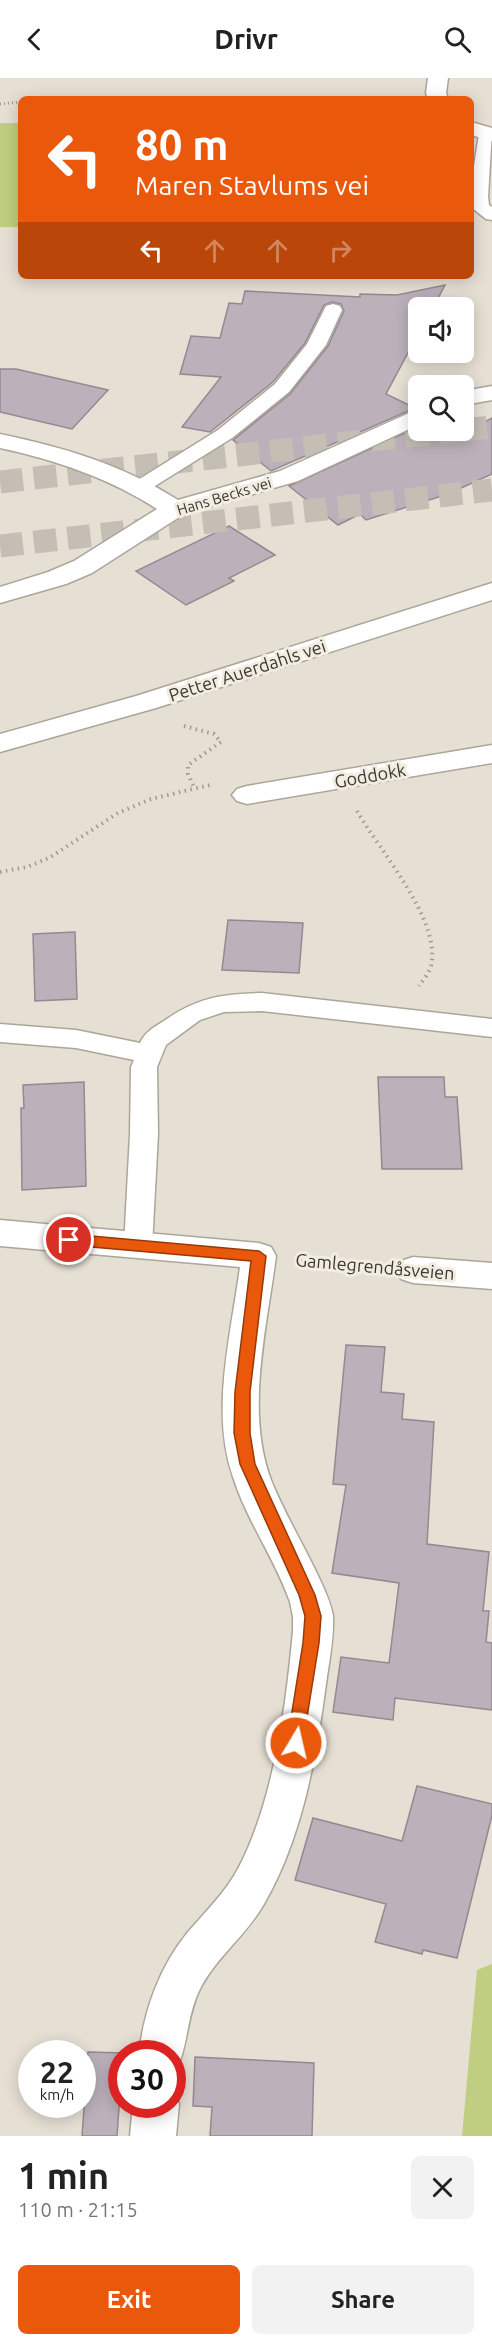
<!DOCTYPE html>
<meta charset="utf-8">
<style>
body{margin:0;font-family:Ubuntu,sans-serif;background:#f2f2f2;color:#222;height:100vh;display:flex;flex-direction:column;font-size:22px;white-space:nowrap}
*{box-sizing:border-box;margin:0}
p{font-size:20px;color:#767676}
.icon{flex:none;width:33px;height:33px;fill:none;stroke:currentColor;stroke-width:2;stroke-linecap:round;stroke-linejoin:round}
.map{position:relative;height:2058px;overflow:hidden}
.sheet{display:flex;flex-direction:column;background:#fff;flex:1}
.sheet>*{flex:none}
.guide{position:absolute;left:18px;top:18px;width:456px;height:183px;border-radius:9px;box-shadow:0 3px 15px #0003;background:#ea580c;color:#fff;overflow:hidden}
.buttons{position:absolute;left:408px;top:219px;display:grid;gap:12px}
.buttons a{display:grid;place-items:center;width:66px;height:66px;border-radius:9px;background:#fff;box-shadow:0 3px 15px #0003;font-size:30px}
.speed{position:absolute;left:18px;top:1962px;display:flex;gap:12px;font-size:30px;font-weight:700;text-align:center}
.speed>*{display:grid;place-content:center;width:78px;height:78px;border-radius:50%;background:#fff;box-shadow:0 3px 15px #0003;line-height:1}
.speed small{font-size:15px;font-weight:400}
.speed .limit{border:9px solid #d22;background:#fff;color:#111}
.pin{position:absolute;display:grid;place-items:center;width:51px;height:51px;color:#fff;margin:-26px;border:3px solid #fff;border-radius:50%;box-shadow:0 2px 6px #0007}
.me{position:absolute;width:66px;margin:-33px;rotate:9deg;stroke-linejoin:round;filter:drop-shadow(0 0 4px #0008)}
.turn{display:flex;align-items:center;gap:21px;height:126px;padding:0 18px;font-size:27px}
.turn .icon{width:78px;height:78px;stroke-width:2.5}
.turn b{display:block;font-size:42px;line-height:51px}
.lanes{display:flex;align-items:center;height:57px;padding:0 18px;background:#0003;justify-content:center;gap:30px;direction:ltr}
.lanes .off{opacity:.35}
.round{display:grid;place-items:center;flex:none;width:63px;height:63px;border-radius:9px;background:#f2f2f2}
.headline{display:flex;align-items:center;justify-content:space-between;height:102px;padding:0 18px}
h1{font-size:36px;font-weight:700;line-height:45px}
.cta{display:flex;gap:12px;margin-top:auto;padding:12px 18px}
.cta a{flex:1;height:69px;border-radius:9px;background:#ea580c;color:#fff;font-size:24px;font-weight:700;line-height:69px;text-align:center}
.cta a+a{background:#f2f2f2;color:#222}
header{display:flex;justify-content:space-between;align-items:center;height:78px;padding:0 18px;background:#fff;font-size:27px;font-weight:700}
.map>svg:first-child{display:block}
.green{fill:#bfce80}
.building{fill:#bcb1ba;stroke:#938991;stroke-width:1.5}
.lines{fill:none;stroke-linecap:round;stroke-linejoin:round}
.highway-tunnel{stroke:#c4beb4;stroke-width:23;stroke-dasharray:23 11;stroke-linecap:butt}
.lane-casing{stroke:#aca59a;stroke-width:3}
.street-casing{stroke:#aca59a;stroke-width:3}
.secondary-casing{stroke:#aca59a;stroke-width:3}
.path-far2{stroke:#a09b92;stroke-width:3;stroke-dasharray:1 3;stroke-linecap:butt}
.path-far1{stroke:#a09b92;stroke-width:4;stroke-dasharray:1.5 4.5;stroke-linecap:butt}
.path{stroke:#a09b92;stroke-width:4.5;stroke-dasharray:1.5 5;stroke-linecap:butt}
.lane{fill:#fff;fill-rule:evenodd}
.street{fill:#fff;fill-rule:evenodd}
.secondary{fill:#fff;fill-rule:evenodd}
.route{fill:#ea580c;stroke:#983908;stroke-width:1.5}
.labels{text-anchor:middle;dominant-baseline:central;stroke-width:6;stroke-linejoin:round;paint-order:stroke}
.far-street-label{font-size:15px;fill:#3a3833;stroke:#f3ede1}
.street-label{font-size:18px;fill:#3a3833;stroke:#f3ede1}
</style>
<header><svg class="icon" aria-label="back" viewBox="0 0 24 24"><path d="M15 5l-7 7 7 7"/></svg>Drivr<svg class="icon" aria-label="search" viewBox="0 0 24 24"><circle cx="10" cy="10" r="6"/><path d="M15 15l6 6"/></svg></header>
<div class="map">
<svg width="492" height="2058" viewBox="0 0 492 2058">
<rect width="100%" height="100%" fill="#e6dfd4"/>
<g class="green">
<rect x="0" y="45" width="21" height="104"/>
<polygon points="492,1886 492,2058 462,2058 477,1892"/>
</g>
<g class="building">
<polygon points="445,207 433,230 418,230 418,256 386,316 415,330 271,393 233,362 290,316 328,268 344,233 341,226 332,224 324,227 305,265 273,304 210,354 182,349 221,299 180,296 191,258 220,260 229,225 242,226 245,213 360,219 360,216 397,217"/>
<polygon points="0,291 16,291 108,312 72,351 0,334"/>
<polygon points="492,340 492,396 448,416 366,442 360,436 338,447 289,408 418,349 418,352 467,353"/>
<polygon points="229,448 275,477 229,500 234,503 186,527 136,493"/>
<polygon points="228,842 303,845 299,895 222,892"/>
<polygon points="75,854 77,921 35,923 33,856"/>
<polygon points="378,999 444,999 445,1019 457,1019 462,1091 382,1091"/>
<polygon points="84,1004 86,1108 22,1112 21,1030 24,1030 23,1007"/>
<polygon points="346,1267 385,1269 381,1314 404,1316 402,1341 434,1344 427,1466 489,1474 483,1533 489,1533 486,1564 492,1565 492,1632 395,1620 393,1642 333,1634 341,1579 389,1585 399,1505 332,1495 346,1407 333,1406"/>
<polygon points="417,1708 492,1726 492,1737 457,1880 423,1872 422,1876 375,1864 386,1826 295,1802 313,1740 402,1763"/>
<polygon points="88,1974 123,1975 117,2058 82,2058"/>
<polygon points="195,1979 314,1985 312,2058 210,2058 212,2029 193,2028"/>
</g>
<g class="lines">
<g class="highway-tunnel">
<polyline points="464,352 492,349"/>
<polyline points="0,404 460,352"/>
<polyline points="0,468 492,412"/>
</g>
<g class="lane-casing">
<g id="lane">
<polygon points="488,51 492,52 488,119 489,127 492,129 492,142 486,141 471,129 472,101 479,56 482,52"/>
<polygon points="333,226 340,228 342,232 326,267 289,314 232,360 147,413 140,415 133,413 130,409 133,405 218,352 275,306 307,266 326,228"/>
<path d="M 262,915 L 492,941 L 492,959 L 262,933 L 224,934 L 200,942 L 166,967 L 157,989 L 158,1056 L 152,1168 L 148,1175 L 138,1179 L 128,1175 L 124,1168 L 130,1056 L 131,989 L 134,982 L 76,970 L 0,964 L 0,946 L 76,952 L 140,965 C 145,954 154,949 164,943 C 197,919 223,916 262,915 Z"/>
</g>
</g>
<g class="street-casing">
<g id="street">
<polygon points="428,0 448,0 446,15 448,21 428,21 426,15"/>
<polygon points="471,44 492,50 492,63 471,57"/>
<polygon points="492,308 492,322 464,327 464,313"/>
<path d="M 418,331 L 418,347 L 298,403 L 184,436 L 92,495 L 66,506 L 0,525 L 0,509 L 48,494 L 74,483 L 157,431 C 109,400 56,382 0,370 L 0,356 C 63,369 123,387 178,422 L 280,393 Z"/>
<polygon points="492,667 492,685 247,726 237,723 232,717 237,711 247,708"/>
<path d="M 0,1142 L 259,1165 L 271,1169 L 276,1178 C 267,1249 245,1333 271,1402 C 285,1437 305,1469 321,1504 C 326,1515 331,1526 333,1538 C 334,1560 329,1584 326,1606 C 316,1681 302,1760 264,1826 C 246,1858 215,1880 199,1913 C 187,1938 188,1966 177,1991 L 172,1993 L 172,1976 L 139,1976 C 144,1932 160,1888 188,1854 C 206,1833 226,1814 239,1789 C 274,1721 286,1628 293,1553 L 293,1539 L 290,1524 C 275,1481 247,1443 233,1399 C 210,1333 231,1257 240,1189 L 0,1168 Z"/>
<polygon points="413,1179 492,1185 492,1211 413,1205 401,1201 395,1192 401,1183"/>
<polygon points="172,2011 179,2026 176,2058 130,2058 133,2026 172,2026"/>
</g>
</g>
<g class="secondary-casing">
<polygon id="secondary" points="492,505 492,522 156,630 0,674 0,656 136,618"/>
</g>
<polyline class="path-far2" points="0,26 21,24"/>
<g class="path-far1">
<polyline points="184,648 214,656 221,664 188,687 188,696 194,709"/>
<path d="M 357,733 C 379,772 442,843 431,888 C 429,895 423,902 419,908"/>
<polyline points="0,794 27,789 49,780 118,735 151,721 210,707"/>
</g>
<polyline class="path" points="300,1182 376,1188"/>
<use href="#lane" class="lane"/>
<use href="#street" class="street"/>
<use href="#secondary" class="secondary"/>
</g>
<polygon class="route" points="69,1156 259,1173 266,1178 250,1314 250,1355 255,1386 315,1517 321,1538 319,1565 302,1670 296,1672 290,1670 287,1665 303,1565 305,1538 299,1517 240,1386 234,1355 235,1314 251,1183 69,1167 62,1162"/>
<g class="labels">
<g class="far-street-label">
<text transform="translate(224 418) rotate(-17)">Hans Becks vei</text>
</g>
<g class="street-label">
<text transform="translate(247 592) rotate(-18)">Petter Auerdahls vei</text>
<text transform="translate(370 697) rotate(-10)">Goddokk</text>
<text transform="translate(375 1188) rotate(5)">Gamlegrendåsveien</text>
</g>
</g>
</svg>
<div class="buttons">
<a><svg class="icon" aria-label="sound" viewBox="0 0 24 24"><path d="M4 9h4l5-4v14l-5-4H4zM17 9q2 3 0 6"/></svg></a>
<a><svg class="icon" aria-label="search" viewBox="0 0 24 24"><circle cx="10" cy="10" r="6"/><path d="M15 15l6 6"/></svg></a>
</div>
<div class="speed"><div>22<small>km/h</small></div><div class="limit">30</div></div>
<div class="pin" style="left:69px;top:1162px;background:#d93025"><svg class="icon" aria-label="arrive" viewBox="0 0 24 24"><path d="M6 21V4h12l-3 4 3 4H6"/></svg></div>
<svg class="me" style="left:296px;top:1665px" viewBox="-20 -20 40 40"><circle r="17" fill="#ea580c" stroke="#fff" stroke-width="3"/><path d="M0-11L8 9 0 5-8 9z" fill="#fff"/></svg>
<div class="guide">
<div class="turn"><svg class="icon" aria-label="left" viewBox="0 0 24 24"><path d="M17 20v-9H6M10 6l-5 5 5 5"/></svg><div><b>80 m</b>Maren Stavlums vei</div></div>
<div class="lanes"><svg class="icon" aria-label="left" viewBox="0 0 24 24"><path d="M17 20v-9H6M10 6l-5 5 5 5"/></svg><svg class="icon off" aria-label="ahead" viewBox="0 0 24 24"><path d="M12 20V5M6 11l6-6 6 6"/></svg><svg class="icon off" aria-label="ahead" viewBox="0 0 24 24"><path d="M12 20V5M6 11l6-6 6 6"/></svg><svg class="icon off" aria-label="right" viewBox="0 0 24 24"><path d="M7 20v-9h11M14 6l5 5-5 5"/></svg></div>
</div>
</div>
<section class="sheet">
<div class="headline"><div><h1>1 min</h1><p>110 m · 21:15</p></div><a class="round"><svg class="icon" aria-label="close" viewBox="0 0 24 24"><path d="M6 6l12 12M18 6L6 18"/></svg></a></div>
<div class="cta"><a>Exit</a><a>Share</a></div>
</section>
